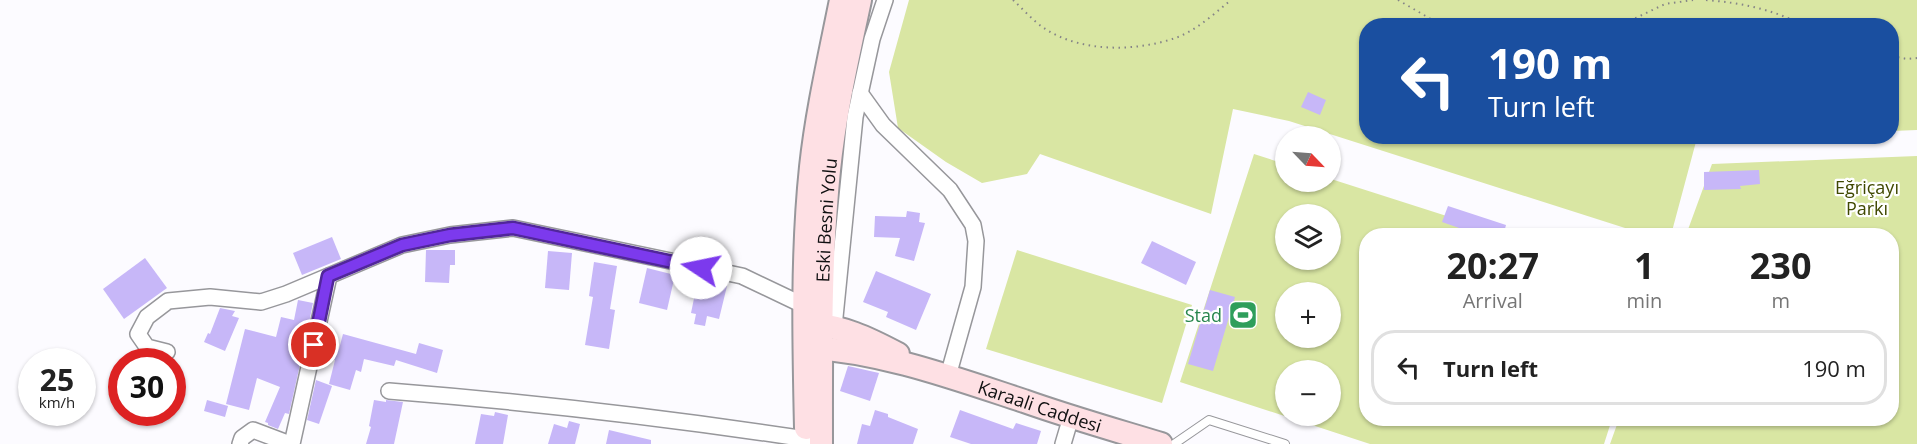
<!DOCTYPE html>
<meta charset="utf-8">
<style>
body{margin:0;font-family:"Open Sans",sans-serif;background:#f6f6f6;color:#222;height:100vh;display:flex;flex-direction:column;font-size:22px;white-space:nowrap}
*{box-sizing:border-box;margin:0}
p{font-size:20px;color:#767676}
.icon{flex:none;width:33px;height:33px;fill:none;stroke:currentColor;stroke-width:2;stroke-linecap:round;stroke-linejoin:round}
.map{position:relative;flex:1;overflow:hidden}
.side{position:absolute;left:1359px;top:228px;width:540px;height:198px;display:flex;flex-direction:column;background:#fff;border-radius:24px;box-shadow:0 2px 4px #0004}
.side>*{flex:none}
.hud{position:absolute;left:1359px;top:18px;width:540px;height:126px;border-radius:24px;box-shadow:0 2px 4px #0004;background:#1a4fa0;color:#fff;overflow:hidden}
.needle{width:39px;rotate:115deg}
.tools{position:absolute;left:1275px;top:126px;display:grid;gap:12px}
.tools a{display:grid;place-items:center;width:66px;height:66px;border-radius:50%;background:#fff;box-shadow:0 2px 4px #0004;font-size:30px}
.speed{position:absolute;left:18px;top:348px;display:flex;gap:12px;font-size:30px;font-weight:700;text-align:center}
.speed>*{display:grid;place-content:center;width:78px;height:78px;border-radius:50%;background:#fff;box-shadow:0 2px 4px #0004;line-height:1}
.speed small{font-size:15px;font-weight:400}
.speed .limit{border:9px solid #d22;background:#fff;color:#111}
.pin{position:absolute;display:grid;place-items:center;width:51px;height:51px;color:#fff;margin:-26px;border:3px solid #fff;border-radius:50%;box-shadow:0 2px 6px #0007}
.me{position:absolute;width:66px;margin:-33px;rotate:281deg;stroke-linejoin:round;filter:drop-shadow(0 0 4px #0008)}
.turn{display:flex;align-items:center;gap:21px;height:126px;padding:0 30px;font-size:27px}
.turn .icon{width:78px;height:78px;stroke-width:2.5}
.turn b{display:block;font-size:42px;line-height:51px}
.eta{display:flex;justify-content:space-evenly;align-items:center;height:102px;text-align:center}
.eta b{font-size:36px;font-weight:700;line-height:42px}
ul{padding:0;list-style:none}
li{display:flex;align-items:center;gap:18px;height:75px;margin:0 12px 9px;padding:0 18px;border:3px solid #e0e0e0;border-radius:24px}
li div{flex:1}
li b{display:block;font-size:22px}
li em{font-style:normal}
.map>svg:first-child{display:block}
.green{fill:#d9e6a3;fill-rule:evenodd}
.building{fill:#c7b7f8}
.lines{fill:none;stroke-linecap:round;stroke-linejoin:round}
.lane-casing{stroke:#97979b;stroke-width:10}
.street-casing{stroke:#97979b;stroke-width:18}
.secondary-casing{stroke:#97979b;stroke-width:26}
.path{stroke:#858487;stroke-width:2;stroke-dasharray:1.5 4.5;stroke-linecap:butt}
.lane{stroke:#fff;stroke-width:8}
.street{stroke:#fff;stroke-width:15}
.secondary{stroke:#fee0e4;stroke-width:22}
.route-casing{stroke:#51269a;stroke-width:15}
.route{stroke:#7c3aed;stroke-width:10}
.labels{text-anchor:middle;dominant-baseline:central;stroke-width:4.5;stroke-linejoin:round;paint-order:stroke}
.park-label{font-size:18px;fill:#404902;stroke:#fff}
.street-label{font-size:18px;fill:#101011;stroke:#fff}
.leisure-label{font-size:18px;fill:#27864d;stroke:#fff;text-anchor:end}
</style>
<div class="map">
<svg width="1917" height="444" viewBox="0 0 1917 444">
<rect width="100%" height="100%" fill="#fcfbff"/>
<g class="green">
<polygon points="909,0 1917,0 1917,130 1892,131 1892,26 1366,26 1366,136 1724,137 1697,138 1671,235 1647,235 1289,121 1233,109 1211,214 1040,154 1027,174 982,183 946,162 898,128 889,72"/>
<path d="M 1254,154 L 1285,164 L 1286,182 L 1330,182 L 1331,179 L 1506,235 L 1366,236 L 1366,418 L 1612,419 L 1604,444 L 1370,444 L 1180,382 ZM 1286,214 L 1330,214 L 1330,260 L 1286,260 ZM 1286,292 L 1330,292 L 1330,338 L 1286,338 ZM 1286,370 L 1330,370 L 1330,416 L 1286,416 Z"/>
<polygon points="1917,156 1917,444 1610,444 1619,419 1892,418 1892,236 1686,235 1712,164"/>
<polygon points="1017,250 1192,305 1162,403 986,349"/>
</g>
<g class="building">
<polygon points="1308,92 1326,100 1320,115 1301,107"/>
<polygon points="1759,170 1760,184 1740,186 1741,189 1704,190 1704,172"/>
<polygon points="1448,206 1506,225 1503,236 1482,236 1442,222"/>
<polygon points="907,211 920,213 919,222 925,223 914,261 895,256 900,238 874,237 875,216 906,217"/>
<polygon points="332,237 341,259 302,275 293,253"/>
<polygon points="1152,241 1196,262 1186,285 1141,263"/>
<polygon points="426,250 455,250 455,265 450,265 449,283 425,282"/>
<polygon points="548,251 572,253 569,290 545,288"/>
<polygon points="145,258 167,288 124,319 103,289"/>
<polygon points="594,262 617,266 610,309 615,310 609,349 585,345 593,297 589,296"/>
<polygon points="647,268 675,275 667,310 639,303"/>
<polygon points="876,271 931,294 916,330 886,317 888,312 863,302"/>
<polygon points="698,279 727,286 719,319 707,316 705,326 694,324 696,314 691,313"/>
<polygon points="1210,290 1235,297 1213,371 1188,364"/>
<polygon points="298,300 313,303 309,323 304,322 298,350 303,351 289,414 285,413 278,429 268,425 268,423 265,422 280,387 257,378 249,410 226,404 245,329 276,337 281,317 294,320"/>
<polygon points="220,308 235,311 232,316 239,318 225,351 204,342 208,333 210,334"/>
<polygon points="343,334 416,354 419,343 443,350 437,373 396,360 394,366 364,359 361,372 356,370 350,390 329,384 335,360 322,354 327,344 339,349"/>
<polygon points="848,366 879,373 870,401 840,391"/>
<polygon points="316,380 332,386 319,424 307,420"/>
<polygon points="207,400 228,406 225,417 204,411"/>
<polygon points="374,400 386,402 386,400 403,402 394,444 366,444 371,427 369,426"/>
<polygon points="875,410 888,414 888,417 918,429 913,444 857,444 862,424 870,426"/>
<polygon points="960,410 1013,429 1016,423 1041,431 1037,444 971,444 950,437"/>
<polygon points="495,412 508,415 503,444 475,444 481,414 494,416"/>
<polygon points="569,421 580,424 575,444 548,444 554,424 567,428"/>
<polygon points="609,430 651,440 651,444 606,444"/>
</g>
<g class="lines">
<g class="lane-casing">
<polyline id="lane" points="1174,444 1209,420 1285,444"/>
</g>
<g class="street-casing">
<g id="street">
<polyline points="860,93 883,125 950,190 973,225 976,241 973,287 948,376"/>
<polyline points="834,327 855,117 872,39 885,0"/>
<polyline points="167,352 147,347 138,334 147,317 168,301 210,297 261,302 286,294 402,245 450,235 513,228 742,276 805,306"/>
<path d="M 389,391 C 529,402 667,418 806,439"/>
<polyline points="240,444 242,438 253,430 290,444"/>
<polyline points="292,444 329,276"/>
<polyline points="1063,444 1071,417"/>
</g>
</g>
<g class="secondary-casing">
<g id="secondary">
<path d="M 808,323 C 846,328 864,336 898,354"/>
<path id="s1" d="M 806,347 C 883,352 951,377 1024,401 C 1069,417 1115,430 1161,444"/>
<path d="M 806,428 C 804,341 802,253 811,167 C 817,111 830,55 841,0"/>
<path id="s2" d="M 821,444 C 821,353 820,261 829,170 C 835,113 848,57 860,0"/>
</g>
</g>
<g class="path">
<path d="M 1013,0 C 1023,9 1033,21 1044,28 C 1081,53 1137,52 1178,37 C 1198,29 1215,13 1231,0"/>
<polyline points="1398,0 1443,26"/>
<path d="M 1706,0 C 1742,3 1772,9 1805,26"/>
<polyline points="1619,26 1665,4 1693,0"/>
<polyline points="1892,56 1907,59 1917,58"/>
</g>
<use href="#lane" class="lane"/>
<use href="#street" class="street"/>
<use href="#secondary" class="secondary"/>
</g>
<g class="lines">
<g class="route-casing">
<polyline id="route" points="314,345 328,276 402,245 450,235 513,228 701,268"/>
</g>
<use href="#route" class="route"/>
</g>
<defs>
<g id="stadium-square" transform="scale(1.5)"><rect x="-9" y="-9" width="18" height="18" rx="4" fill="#2e9e5b" stroke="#fff"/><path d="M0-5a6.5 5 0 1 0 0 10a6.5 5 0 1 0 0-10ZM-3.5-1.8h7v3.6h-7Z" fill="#fff"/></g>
</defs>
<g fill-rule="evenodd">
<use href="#stadium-square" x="1243" y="315"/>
</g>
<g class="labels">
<g class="park-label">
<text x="1867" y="187">Eğriçayı<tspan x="1867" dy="21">Parkı</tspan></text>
</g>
<g class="street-label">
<text stroke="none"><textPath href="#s2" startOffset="224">Eski Besni Yolu</textPath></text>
<text stroke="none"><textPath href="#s1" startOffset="242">Karaali Caddesi</textPath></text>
</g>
<g class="leisure-label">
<text x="1222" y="315">Stad</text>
</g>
</g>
</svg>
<div class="tools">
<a><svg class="needle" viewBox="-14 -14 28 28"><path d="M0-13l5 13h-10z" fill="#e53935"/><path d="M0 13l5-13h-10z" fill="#767676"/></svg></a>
<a><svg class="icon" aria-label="layers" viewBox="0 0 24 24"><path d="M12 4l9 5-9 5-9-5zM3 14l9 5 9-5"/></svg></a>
<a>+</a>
<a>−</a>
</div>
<div class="speed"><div>25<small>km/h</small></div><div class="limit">30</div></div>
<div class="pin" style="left:314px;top:345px;background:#d93025"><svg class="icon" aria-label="arrive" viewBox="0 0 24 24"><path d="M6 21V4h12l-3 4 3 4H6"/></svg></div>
<svg class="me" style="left:701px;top:268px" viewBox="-20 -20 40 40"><circle r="19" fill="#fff"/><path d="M0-13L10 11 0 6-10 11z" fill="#7c3aed"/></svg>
<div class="hud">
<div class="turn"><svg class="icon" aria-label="left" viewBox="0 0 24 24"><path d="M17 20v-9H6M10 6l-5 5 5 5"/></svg><div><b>190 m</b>Turn left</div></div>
</div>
<section class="side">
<div class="eta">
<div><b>20:27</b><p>Arrival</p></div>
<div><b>1</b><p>min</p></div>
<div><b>230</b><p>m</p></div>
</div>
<ul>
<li><svg class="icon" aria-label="left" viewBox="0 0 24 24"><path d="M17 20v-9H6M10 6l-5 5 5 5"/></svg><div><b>Turn left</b></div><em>190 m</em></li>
</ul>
</section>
</div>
